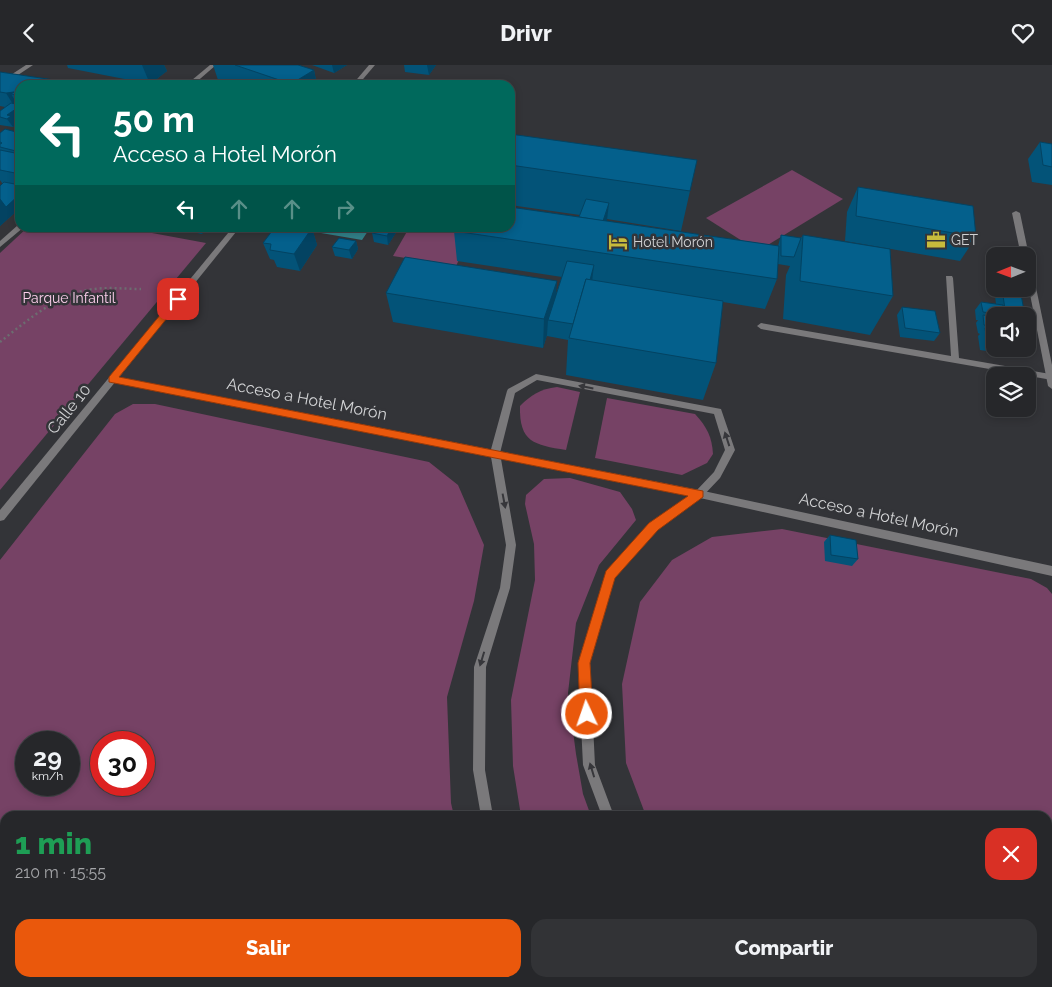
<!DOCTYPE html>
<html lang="es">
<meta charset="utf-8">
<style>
body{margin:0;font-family:Raleway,sans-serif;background:#323336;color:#f1f3f6;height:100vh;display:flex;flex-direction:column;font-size:19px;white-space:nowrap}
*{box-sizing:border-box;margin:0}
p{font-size:16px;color:#a4a5a8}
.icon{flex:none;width:28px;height:28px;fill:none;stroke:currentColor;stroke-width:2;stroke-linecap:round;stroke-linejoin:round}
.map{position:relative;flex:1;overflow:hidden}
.drawer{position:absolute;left:0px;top:746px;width:1052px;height:176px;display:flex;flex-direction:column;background:#26272a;border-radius:15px 15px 0 0;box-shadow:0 2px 8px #0003,0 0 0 1px #424447}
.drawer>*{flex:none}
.hud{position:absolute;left:15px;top:15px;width:500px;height:152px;border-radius:15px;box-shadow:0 2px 8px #0003,0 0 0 1px #424447;background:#00695c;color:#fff;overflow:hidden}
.needle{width:32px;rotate:269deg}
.tools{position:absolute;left:986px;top:182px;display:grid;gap:10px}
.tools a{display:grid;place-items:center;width:50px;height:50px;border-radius:10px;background:#26272a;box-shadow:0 2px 8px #0003,0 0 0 1px #424447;font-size:25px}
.speed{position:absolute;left:15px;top:666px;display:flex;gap:10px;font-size:25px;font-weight:700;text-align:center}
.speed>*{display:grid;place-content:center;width:65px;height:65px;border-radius:50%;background:#26272a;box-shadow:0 2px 8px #0003,0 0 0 1px #424447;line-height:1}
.speed small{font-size:12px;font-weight:400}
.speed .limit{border:8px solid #d22;background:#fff;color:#111}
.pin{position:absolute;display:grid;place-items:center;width:42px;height:42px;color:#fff;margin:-21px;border-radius:10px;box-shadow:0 2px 8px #0006}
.me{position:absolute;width:55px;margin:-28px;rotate:357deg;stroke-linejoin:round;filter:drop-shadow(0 0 4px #0008)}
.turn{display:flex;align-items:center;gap:18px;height:105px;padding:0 15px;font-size:22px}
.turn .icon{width:65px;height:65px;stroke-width:2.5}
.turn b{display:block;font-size:35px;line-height:42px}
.lanes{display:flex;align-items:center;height:48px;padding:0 15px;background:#0003;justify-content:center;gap:25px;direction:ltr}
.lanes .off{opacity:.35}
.round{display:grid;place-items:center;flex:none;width:52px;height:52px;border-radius:15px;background:#323336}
.summary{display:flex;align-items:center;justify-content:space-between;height:85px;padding:0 15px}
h1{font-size:30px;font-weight:800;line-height:38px;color:#1e9e55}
.button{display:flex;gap:10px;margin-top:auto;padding:10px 15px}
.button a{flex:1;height:58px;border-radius:15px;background:#ea580c;color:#fff;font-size:20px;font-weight:800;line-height:58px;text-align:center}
.button a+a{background:#323336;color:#f1f3f6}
header{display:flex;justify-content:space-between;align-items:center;height:65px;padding:0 15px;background:#26272a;font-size:22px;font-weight:800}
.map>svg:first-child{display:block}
.green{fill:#764265;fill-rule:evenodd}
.water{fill:#32828a}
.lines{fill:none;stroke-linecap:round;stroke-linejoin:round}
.path{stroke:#6c6d70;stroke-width:2.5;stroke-dasharray:2 3;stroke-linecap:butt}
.service{fill:#7a797b;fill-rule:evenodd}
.minor{fill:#7a797b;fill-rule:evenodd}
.tertiary{fill:#7a797b;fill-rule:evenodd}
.wall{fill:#035378}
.shaded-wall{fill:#034362}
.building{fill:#04608c;stroke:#034362}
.oneway{fill:#37373b}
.route{fill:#ea580c;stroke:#983908}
.labels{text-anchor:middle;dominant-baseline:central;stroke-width:5;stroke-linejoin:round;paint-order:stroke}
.far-poi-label{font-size:14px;fill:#d1d2d4;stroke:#333438;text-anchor:start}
.far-park-label{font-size:14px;fill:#fcceeb;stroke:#333438}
.street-label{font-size:16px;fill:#d1d2d4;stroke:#333438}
</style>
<header><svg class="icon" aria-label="back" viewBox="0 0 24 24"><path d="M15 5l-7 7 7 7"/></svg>Drivr<svg class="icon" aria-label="heart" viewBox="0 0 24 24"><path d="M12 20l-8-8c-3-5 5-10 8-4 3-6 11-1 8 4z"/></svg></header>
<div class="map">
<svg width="1052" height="922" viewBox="0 0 1052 922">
<rect width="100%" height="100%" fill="#333438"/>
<g class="green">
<polygon points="792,105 843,134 758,186 706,153"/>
<polygon points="28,162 125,163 206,178 0,425 0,188"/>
<polygon points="409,163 474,163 456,201 393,191"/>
<path d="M 557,322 L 580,327 L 566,385 C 534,380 519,377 520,341 C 531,330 540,324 557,322 Z"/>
<path d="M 607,333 L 695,349 C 707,362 712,372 713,389 L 707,398 L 682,410 L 595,393 Z"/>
<path d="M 133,339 L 155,339 L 429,397 L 458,420 L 484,480 L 474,536 L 447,632 L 451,738 L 454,751 L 5,751 L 5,918 L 493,918 L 494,922 L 0,922 L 0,495 L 115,349 ZM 26,678 L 69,678 L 69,720 L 26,720 ZM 101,678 L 144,678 L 144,720 L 101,720 Z"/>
<polygon points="570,413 620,427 632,444 636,455 599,500 576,558 568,628 576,689 583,729 591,751 521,751 513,701 511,635 535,515 534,479 525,439 526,430 544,414"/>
<polygon points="782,464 1031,514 1047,523 1052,529 1052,922 712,922 711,918 1048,918 1048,751 646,751 626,698 622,619 640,537 672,495 712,472"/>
<polygon points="569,918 647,918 648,922 570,922"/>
</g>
<polygon class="water" points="325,163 325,162 370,163 362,175 321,168"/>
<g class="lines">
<path class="path" d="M 0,277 C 28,255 58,228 94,224 C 110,222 125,224 141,224"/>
<g class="service">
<polygon points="946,211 952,211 953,213 959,293 1050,309 1052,309 1052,315 761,264 757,261 761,258 951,291"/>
<polygon points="536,309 721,344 735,385 720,413 702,432 696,432 694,429 696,426 714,407 725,385 714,349 537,315 515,328 500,388 498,391 492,391 490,388 507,326 508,324"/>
</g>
<g class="minor">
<polygon points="26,0 33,0 0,22 0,17"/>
<polygon points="210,0 216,0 193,20 186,20"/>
<polygon points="1016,146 1020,148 1029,191 1028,193 1028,191 1021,191 1012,148"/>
<polygon points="18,160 20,160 20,162 24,162 0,182 0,176"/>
<polygon points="1028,201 1032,203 1052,300 1052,324 1048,321 1028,219"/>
<polygon points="112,311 699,425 1052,501 1052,511 700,433 658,464 615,512 590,598 595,700 614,751 602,751 583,700 578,598 606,507 650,458 689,431 501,394 516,480 510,523 486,602 485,705 493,751 481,751 473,705 474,602 500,523 506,480 491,392 109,316 108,314"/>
<polygon points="520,918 534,918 535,922 521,922"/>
<polygon points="660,918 674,918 676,922 661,922"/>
</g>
<g class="tertiary">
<polygon points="369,0 375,0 358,20 352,20"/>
<polygon points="58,15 78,20 56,18 56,16"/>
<polygon points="233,162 240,162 4,455 0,456 0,445"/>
</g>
</g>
<g class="wall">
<polygon points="67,0 164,0 167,6 150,19 68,3"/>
<polygon points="213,0 298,0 314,5 317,20 233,20 218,15"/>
<polygon points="312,0 347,0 334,8"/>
<polygon points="404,0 436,0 429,10 405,7"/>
<polygon points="0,7 68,17 70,20 20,20 20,53 15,57 16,59 13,62 0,60 0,46 5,42 0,41"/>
<polygon points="0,68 20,68 20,143 0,161 2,118 0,115"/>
<polygon points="510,69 690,126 681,166 607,154 606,156 778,181 781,170 801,173 803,170 893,231 870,270 783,254 786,210 790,201 778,199 777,214 765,244 723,237 716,298 703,335 566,310 568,275 547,271 547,270 543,283 393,257 386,228 556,229 562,212 457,196 454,166 579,152 580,150 510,140"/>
<polygon points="1040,77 1052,79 1052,120 1032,117 1028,94"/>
<polygon points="858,122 976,172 960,196 845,176 847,147"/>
<polygon points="168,162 207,162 202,169"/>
<polygon points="376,162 397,162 397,166 388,180 374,177 372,168"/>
<polygon points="312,163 317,180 300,206 277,202 274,195 270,194 263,178"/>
<polygon points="356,176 358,184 352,194 335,191 332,182"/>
<polygon points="995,222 995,224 1020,224 1025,251 995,251 995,284 1032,284 1025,293 1009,290 1008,287 1006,289 980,285 978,271 980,269 978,268 976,258 978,255 976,255 975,245 981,237 996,239 994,223"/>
<polygon points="902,242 940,268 934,276 900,272 897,250"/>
<polygon points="830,470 858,494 852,501 825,496 824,477"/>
</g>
<g class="shaded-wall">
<polygon points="142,0 164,0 167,6 150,19"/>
<polygon points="332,0 347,0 334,8"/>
<polygon points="427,0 436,0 429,10"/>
<polygon points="314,5 317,20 292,20 291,19"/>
<polygon points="14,27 11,29 19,42 20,41 20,53 15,57 16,59 13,62 7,54 7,50 16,44 6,28"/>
<polygon points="20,129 20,143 0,161 0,134"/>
<polygon points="609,138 607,155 597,186 599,169"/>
<polygon points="199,162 207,162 202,169"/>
<polygon points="392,162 397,162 397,166 388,180 387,171"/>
<polygon points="312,163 317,180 300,206 294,189"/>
<polygon points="356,176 358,184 352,194 349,185"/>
<polygon points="594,200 592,217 576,276 577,260"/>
<polygon points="557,216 555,246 548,255 547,270 543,283 544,254"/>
</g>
<g class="building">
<polygon points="235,0 298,0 314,5 291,19"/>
<polygon points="0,7 68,17 64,20 20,20 20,30 18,30 11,29 14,27 6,28 0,27"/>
<polygon points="11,38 20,40 20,41 7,50 11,51 7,54 0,52 0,46"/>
<polygon points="5,64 20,68 20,87 0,82 0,79 2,78 0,77 0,68"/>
<polygon points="510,69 697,95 690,126 510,100"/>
<polygon points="1040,77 1052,79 1052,102 1043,100"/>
<polygon points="0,85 20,89 20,109 0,105"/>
<polygon points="4,117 20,120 20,129 6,142 0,134 0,121"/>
<polygon points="858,122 973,141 976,172 856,151"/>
<polygon points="586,134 609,138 603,156 579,152"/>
<polygon points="510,142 779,181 777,214 454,166 456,162 510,162"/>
<polygon points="275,162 310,162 312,163 294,189 270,185 271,179 263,178"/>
<polygon points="376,162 392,162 387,171 372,168"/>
<polygon points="781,170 801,173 794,192 781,191"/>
<polygon points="803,170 890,184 893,231 800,216"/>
<polygon points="339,173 356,176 349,185 332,182"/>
<polygon points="405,192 557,216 544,254 386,228"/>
<polygon points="567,196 594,200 590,215 586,214 573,259 548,255"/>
<polygon points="586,214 723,236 716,298 569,273"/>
<polygon points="1002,224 1020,224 1025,251 1006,251"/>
<polygon points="981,237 1003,240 1004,250 983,247"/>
<polygon points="902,242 935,246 940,268 905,263"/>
<polygon points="983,250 995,252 995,262 984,260"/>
<polygon points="1028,262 1032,284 1028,284"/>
<polygon points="985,263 995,264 995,278 987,277"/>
<polygon points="830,470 856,475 858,494 831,490"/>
</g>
<defs><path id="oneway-solid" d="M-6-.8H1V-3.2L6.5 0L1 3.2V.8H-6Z" transform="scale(1.25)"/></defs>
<g class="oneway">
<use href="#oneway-solid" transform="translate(586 322) rotate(-169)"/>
<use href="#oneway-solid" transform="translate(727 374) rotate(-108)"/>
<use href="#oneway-solid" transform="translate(504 436) rotate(79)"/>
<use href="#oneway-solid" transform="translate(482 594) rotate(107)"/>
<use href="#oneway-solid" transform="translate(592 705) rotate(-107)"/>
</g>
<polygon class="route" points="178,231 181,232 181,236 119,312 703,426 703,432 658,465 615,513 590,598 593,649 591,654 587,656 582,654 580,649 578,598 606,506 649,458 688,431 109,317 109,312 175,232"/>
<defs>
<g id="office-bare" transform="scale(1.5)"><path d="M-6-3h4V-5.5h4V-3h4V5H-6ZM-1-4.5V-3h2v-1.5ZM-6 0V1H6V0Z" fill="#c7bb3c" stroke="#333438" stroke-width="2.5" paint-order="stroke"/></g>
<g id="hotel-bare" transform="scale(1.5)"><path d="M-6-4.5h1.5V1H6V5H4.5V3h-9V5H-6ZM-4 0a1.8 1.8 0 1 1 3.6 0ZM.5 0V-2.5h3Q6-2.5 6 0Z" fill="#c7bb3c" stroke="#333438" stroke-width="2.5" paint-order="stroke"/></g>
</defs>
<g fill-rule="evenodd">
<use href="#office-bare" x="936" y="175"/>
<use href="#hotel-bare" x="618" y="177"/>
</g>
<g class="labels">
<g class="far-poi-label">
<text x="951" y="175">GET</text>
<text x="633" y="177">Hotel Morón</text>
</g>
<g class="far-park-label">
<text x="69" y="233">Parque Infantil</text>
</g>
<g class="street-label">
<text transform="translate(307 334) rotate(11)">Acceso a Hotel Morón</text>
<text transform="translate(69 344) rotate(-51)">Calle 10</text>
<text transform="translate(879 450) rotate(12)">Acceso a Hotel Morón</text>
</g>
</g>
</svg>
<div class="tools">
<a><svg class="needle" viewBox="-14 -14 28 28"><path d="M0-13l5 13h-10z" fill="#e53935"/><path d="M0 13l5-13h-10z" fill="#a4a5a8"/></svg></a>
<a><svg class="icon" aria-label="sound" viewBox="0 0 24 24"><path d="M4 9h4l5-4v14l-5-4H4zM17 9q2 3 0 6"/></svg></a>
<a><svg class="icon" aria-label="layers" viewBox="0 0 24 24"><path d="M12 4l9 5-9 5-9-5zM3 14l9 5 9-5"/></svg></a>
</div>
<div class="speed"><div>29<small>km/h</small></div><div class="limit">30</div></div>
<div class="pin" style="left:178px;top:234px;background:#d93025"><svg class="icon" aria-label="arrive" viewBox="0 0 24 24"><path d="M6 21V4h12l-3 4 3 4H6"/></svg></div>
<svg class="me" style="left:587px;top:649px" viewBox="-20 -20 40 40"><circle r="17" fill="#ea580c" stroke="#fff" stroke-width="3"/><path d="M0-11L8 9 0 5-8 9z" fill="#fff"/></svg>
<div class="hud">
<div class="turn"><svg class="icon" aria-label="left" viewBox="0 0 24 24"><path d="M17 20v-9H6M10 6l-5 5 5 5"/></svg><div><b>50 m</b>Acceso a Hotel Morón</div></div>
<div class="lanes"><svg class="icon" aria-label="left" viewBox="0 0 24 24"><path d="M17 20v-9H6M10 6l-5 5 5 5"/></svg><svg class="icon off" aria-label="ahead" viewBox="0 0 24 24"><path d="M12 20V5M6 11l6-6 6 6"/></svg><svg class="icon off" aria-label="ahead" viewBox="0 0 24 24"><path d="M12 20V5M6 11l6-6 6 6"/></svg><svg class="icon off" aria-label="right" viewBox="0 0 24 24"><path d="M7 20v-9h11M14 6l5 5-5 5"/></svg></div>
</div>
<section class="drawer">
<div class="summary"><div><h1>1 min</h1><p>210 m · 15:55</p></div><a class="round" style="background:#d93025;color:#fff"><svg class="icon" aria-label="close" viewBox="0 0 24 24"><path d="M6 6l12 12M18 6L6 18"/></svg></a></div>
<div class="button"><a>Salir</a><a>Compartir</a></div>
</section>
</div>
